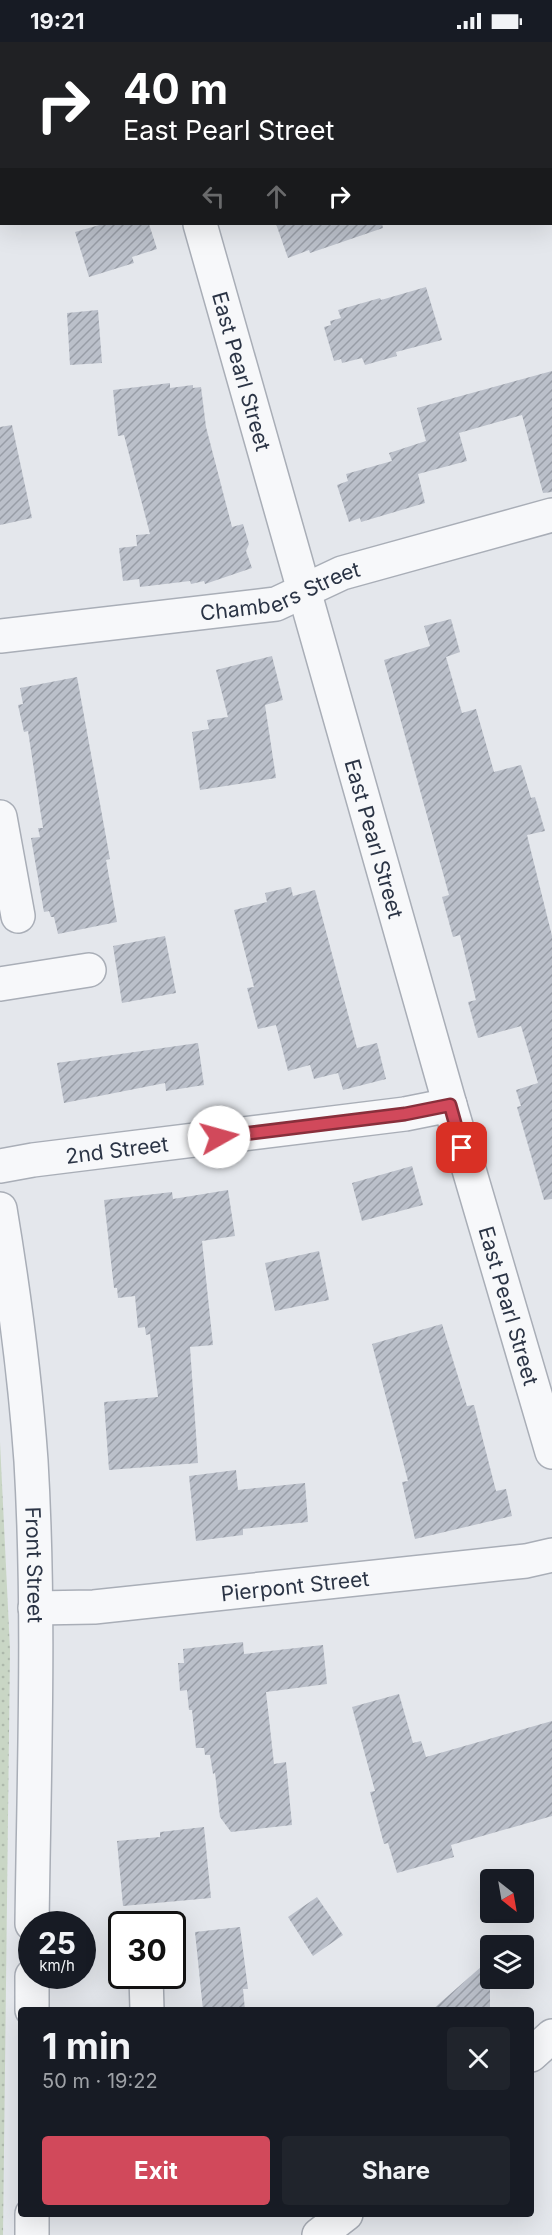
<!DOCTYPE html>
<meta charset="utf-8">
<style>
body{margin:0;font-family:Inter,sans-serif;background:#20242c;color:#f1f3f6;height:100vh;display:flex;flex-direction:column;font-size:22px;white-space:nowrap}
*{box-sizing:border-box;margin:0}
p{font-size:20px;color:#9ea1a6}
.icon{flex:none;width:33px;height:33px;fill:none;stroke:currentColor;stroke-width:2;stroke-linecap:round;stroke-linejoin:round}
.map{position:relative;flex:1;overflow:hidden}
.panel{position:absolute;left:18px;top:1965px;width:516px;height:210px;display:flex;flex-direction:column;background:#171b24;border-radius:6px;box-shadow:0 6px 24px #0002}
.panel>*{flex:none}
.top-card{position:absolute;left:0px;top:0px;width:552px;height:183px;box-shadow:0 6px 24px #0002;background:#202124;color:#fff;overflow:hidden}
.needle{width:39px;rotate:149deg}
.fabs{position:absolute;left:480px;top:1827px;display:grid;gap:12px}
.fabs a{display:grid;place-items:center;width:54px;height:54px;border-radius:6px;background:#171b24;box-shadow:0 6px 24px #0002;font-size:30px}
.speed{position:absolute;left:18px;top:1869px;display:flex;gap:12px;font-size:30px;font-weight:700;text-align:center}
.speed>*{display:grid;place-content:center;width:78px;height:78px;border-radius:50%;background:#171b24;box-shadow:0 6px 24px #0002;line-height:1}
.speed small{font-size:15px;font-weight:400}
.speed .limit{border:3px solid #111;border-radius:9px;background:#fff;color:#111}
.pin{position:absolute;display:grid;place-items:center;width:51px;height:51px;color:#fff;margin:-26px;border-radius:12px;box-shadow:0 3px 9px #0006}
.me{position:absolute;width:66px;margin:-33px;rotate:83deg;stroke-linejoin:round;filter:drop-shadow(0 0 4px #0008)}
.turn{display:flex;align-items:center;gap:21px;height:126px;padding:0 24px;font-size:27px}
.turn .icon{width:78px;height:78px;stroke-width:2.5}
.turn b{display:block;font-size:42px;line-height:51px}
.lanes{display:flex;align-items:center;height:57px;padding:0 24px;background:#0003;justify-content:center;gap:30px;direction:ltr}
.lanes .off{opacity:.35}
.round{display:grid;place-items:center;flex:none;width:63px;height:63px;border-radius:6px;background:#20242c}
.head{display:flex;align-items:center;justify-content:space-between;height:102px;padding:0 24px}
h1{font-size:36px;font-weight:700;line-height:45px}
.cta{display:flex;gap:12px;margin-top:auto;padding:12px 24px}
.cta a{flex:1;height:69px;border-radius:6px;background:#d1495b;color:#fff;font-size:24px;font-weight:700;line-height:69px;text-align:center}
.cta a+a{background:#20242c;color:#f1f3f6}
.status{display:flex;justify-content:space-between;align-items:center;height:42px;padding:0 30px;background:#171b24;direction:ltr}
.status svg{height:16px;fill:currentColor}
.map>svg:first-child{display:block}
.green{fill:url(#green-dots)}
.building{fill:url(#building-hatch)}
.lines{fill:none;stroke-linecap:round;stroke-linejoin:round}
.minor-casing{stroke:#a9aeb7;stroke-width:36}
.minor{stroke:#f7f8fa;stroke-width:33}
.route-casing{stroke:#882f3b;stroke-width:15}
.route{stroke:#d1495b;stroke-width:10}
.labels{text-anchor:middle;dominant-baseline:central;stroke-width:5;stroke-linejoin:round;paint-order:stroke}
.street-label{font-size:21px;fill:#2b3445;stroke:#f4f6f9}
</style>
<div class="status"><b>19:21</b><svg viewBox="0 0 49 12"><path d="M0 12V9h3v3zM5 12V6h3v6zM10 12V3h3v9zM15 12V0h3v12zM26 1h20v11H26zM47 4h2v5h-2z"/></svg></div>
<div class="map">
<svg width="552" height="2193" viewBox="0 0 552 2193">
<defs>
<pattern id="green-dots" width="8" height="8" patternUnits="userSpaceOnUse" patternTransform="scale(1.5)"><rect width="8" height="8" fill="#c9d6c5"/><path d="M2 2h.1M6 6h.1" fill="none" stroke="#adb8ab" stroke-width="1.8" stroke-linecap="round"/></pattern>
<pattern id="building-hatch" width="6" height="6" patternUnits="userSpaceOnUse" patternTransform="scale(1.5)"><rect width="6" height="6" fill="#bbc0ca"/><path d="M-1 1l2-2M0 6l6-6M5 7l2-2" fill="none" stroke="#989da6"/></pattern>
</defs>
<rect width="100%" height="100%" fill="#e4e7ec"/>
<polygon class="green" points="0,1400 10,1608 3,2193 0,2193"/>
<g class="building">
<polygon points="103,182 149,182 157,207 132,215 134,221 89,235 75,190"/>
<polygon points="276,182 382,182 383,186 310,211 309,208 288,216"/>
<polygon points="426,245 442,298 396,310 397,314 365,323 362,316 342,321 341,317 334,319 324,285 331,283 330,279 341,276 338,268 380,256 381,258"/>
<polygon points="98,268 102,321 70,323 67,271"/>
<polygon points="552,329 552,450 543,451 522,373 459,391 467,419 418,432 425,461 361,480 360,476 349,480 337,443 348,439 346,432 392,419 389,411 426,399 417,366"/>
<polygon points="170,341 170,346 193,343 193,346 201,345 206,385 232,485 243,482 249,502 246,509 252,526 205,542 204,539 191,542 190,539 140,545 139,537 123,539 119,506 137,504 136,493 150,492 124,393 118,394 113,348"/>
<polygon points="12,383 32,476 0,483 0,385"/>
<polygon points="451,577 460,610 446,615 462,671 476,667 494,730 521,723 531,756 535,755 545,789 527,793 552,894 552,1157 544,1158 517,1065 521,1064 516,1048 538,1041 521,984 478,996 468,960 476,958 460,893 453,895 442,855 449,853 384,618 430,604 424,584"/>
<polygon points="272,614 283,658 265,663 276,736 200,748 192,690 209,687 207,678 228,675 216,628"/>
<polygon points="77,635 110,817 106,818 117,880 58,892 54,875 51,875 49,869 44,870 31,796 40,795 38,786 43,786 28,689 24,690 18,663 23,662 20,646"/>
<polygon points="291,845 293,854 315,848 357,1006 377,1001 386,1037 343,1048 338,1031 314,1037 310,1023 288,1029 276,983 258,987 247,946 254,945 234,868 267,860 265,851"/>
<polygon points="165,894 176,951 122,961 113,904"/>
<polygon points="198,1001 204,1043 166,1049 165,1041 64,1061 57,1021"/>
<polygon points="412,1124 423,1163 362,1179 352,1141"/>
<polygon points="228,1148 235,1194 202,1199 213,1303 190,1305 198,1421 109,1428 104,1360 158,1355 150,1292 146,1293 145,1285 138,1286 135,1254 118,1256 117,1246 114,1246 104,1158 172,1150 173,1157"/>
<polygon points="319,1209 329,1258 275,1269 265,1221"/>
<polygon points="442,1282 467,1364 474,1363 496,1449 506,1447 512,1474 415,1497 402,1440 408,1439 372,1302"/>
<polygon points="236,1428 238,1448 305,1441 308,1480 243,1487 243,1493 196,1499 189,1434"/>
<polygon points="243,1600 244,1612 323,1603 327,1642 266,1650 274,1722 286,1720 292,1783 231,1790 220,1775 215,1731 213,1732 210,1713 205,1713 204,1706 196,1706 192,1668 189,1668 187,1648 180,1649 178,1621 184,1621 183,1607"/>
<polygon points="399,1652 413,1701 421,1699 426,1715 552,1679 552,1774 451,1803 454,1815 397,1831 388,1801 384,1802 370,1750 375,1749 352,1665"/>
<polygon points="204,1785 211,1856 123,1864 117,1799 160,1795 160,1790"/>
<polygon points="317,1855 343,1893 313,1914 288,1875"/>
<polygon points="240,1885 248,1947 243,1947 245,1968 203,1968 195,1890"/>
<polygon points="490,1917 490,1968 432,1968"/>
</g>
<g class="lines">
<g class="minor-casing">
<g id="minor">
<polyline points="148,0 148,2"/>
<path id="s1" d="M 200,182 L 450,1063 L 552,1410"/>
<path id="s2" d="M 0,594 L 276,562 L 342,531 L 552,473"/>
<polyline points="0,775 18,874"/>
<polyline points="0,942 89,928"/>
<path id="s3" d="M 0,1124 L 33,1118 L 405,1072 L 450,1063"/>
<path id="s4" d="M 0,1167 C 14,1251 25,1335 31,1419 C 40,1573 34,1728 32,1882"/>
<path id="s5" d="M 35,1566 L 94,1565 L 526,1519 L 552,1513"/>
<polyline points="32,1934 32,1968"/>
<polyline points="146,1934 147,1968"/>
<polyline points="531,2013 552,1994"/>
<polyline points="32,2172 32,2193"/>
<polyline points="319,2193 346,2172"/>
</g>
</g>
<use href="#minor" class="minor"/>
</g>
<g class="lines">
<g class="route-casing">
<polyline id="route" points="219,1095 405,1072 450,1063 462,1106"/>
</g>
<use href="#route" class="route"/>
</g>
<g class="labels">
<g class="street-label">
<text stroke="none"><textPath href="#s1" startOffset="153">East Pearl Street</textPath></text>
<text stroke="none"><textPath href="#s2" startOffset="285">Chambers Street</textPath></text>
<text stroke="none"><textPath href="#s1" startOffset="639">East Pearl Street</textPath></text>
<text stroke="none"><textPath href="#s3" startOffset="118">2nd Street</textPath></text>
<text stroke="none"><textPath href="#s1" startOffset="1125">East Pearl Street</textPath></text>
<text stroke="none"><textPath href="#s4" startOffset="358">Front Street</textPath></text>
<text stroke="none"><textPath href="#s5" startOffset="261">Pierpont Street</textPath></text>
</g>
</g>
</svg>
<div class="fabs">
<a><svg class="needle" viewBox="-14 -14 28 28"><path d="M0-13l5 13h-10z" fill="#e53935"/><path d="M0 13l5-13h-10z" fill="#9ea1a6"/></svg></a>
<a><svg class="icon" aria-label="layers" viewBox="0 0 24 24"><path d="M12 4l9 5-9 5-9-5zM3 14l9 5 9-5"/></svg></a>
</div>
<div class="speed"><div>25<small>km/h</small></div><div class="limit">30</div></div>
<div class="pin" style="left:462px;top:1106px;background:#d93025"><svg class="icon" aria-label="arrive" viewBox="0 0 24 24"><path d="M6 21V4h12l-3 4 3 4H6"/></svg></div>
<svg class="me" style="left:219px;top:1095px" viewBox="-20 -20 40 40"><circle r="19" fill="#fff"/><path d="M0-13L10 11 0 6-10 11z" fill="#d1495b"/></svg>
<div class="top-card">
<div class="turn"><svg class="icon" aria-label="right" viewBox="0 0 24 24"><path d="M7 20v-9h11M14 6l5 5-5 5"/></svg><div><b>40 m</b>East Pearl Street</div></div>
<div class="lanes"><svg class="icon off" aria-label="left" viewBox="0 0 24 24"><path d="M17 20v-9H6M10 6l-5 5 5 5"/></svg><svg class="icon off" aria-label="ahead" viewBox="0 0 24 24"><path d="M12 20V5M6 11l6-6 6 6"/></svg><svg class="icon" aria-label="right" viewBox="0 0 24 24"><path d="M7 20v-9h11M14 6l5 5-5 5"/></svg></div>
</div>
<section class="panel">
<div class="head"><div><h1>1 min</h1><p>50 m · 19:22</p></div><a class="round"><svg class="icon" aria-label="close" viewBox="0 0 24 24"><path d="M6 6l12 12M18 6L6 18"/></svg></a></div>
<div class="cta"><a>Exit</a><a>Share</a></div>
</section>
</div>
